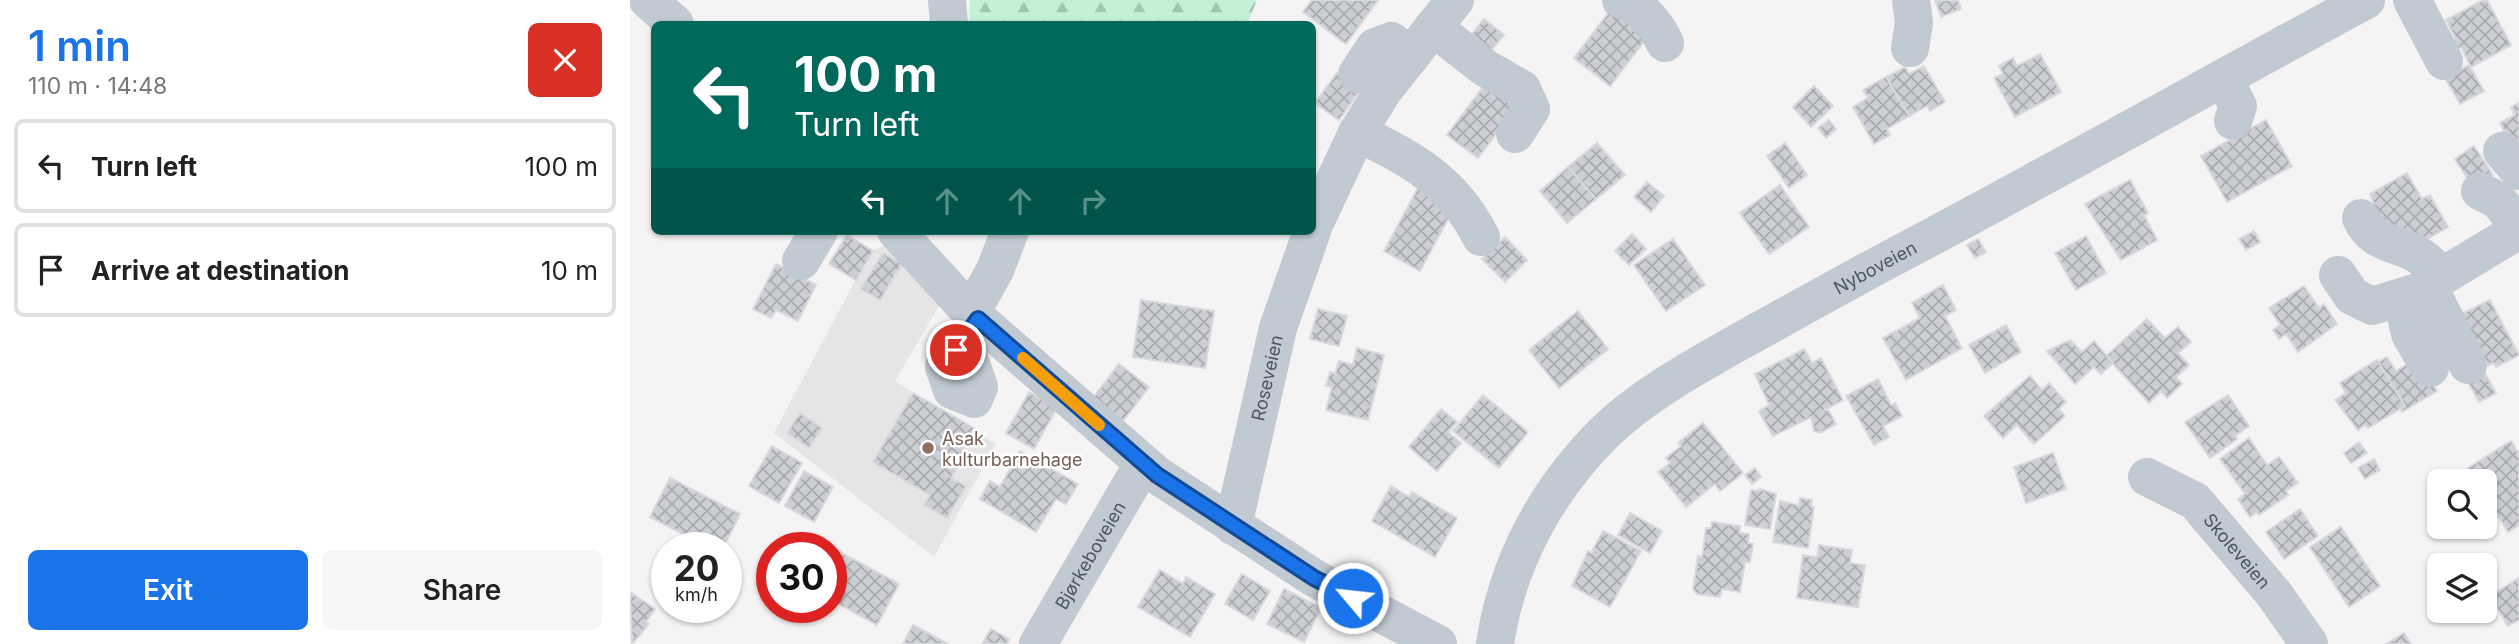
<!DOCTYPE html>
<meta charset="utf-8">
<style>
body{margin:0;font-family:Inter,sans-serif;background:#f6f6f6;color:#222;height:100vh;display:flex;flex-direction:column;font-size:26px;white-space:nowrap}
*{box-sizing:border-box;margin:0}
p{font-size:23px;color:#767676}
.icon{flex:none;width:38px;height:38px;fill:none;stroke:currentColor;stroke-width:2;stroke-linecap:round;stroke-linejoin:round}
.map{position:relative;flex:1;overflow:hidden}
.sheet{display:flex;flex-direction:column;background:#fff;width:630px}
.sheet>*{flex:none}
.top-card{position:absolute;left:21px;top:21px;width:665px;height:214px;border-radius:10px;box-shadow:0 2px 5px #0004;background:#00695c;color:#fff;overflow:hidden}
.tools{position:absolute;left:1797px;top:469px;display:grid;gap:14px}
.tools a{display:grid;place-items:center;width:70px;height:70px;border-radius:10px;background:#fff;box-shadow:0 2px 5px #0004;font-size:35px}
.speed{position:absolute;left:21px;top:532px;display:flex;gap:14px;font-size:35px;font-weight:700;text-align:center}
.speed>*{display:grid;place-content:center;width:91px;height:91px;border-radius:50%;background:#fff;box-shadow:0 2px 5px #0004;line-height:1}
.speed small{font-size:18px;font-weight:400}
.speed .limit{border:10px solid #d22;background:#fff;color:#111}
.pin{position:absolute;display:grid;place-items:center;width:60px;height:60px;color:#fff;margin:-30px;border:4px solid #fff;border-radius:50%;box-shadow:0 2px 7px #0007}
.me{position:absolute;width:77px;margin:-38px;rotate:298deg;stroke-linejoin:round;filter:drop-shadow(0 0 5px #0008)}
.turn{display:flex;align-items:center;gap:24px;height:147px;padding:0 28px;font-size:32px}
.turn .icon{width:91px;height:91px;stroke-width:2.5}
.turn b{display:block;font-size:49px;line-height:60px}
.lanes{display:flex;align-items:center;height:66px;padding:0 28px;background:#0003;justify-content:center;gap:35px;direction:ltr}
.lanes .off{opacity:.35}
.round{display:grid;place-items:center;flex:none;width:74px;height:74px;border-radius:10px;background:#f6f6f6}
.overview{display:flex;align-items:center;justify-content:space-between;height:119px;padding:0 28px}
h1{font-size:42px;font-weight:600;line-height:52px;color:#1a73e8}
.button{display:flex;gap:14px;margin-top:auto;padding:14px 28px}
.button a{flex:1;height:80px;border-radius:10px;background:#1a73e8;color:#fff;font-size:28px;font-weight:600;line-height:80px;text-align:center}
.button a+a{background:#f6f6f6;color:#222}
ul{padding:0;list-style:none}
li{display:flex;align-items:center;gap:21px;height:94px;margin:0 14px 10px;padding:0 14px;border:4px solid #e0e0e0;border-radius:10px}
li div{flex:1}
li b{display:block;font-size:26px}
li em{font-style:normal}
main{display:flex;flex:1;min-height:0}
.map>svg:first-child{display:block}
.education{fill:#e6e4e5}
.forest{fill:url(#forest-firs)}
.building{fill:url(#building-cross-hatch);stroke:#d7d9de;stroke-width:2}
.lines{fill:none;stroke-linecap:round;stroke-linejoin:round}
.minor{stroke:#c1cad2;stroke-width:38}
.route-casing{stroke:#114b97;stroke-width:18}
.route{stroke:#1a73e8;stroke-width:12}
.slow{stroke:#f59e0b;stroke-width:12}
.education-dot{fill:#8d6e63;stroke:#fff;stroke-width:2.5}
.labels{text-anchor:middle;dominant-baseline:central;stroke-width:5;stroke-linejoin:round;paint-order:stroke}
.street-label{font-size:18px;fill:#4a5661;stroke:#fff}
.education-label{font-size:18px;fill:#785e54;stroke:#fff;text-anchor:start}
</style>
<main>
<section class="sheet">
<div class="overview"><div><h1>1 min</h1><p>110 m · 14:48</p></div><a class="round" style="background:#d93025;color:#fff"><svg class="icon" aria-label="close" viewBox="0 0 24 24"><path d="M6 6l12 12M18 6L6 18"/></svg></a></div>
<ul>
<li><svg class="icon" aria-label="left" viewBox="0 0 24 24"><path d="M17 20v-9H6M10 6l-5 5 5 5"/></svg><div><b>Turn left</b></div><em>100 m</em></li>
<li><svg class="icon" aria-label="arrive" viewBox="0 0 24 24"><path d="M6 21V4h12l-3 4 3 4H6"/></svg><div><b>Arrive at destination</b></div><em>10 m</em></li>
</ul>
<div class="button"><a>Exit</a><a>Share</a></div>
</section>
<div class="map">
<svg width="1889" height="644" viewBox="0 0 1889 644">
<defs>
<pattern id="forest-firs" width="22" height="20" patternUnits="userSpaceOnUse" patternTransform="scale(1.75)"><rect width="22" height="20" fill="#c3f1d5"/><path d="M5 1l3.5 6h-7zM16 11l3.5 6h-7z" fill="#a0c6b0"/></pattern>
<pattern id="building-cross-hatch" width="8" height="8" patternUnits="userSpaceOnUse" patternTransform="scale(1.75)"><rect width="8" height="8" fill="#cdcfd5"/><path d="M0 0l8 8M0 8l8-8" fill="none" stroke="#a8abb0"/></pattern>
</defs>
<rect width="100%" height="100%" fill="#f5f3f3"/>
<polygon class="education" points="256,245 312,301 265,381 366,444 304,557 144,433 241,251"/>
<polygon class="forest" points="340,0 627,0 617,24 339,24"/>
<g class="building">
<polygon points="682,0 748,0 716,44 673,12"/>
<polygon points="1305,0 1328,0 1331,9 1311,17"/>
<polygon points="1853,0 1857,0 1881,45 1841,67 1831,47 1826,50 1821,41 1826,39 1816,20"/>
<polygon points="986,3 1022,31 980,86 944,58"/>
<polygon points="854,19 874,35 861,50 842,34"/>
<polygon points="1410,54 1431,92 1385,117 1364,78 1373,74 1369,66 1383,58 1387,66"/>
<polygon points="1839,65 1854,91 1830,104 1815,78"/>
<polygon points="1294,66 1315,102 1300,111 1297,106 1279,116 1256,77 1275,67 1279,74"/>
<polygon points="707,73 730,90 709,120 685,103"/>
<polygon points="1256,77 1279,116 1257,129 1260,135 1244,144 1223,107 1238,98 1233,90"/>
<polygon points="859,79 890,102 848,158 817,135"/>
<polygon points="1184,86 1203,106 1181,127 1163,107"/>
<polygon points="1889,103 1889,159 1869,134 1874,131 1870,123 1885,115 1881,107"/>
<polygon points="1199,120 1206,129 1196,138 1188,128"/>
<polygon points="1636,120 1662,166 1597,202 1571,156"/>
<polygon points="967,143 995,175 966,199 938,167"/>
<polygon points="1155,143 1177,175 1159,188 1137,156"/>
<polygon points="1844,146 1863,175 1843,187 1825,159"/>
<polygon points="938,167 966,199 937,223 910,191"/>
<polygon points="1777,173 1792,199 1800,195 1818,227 1788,244 1764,240 1740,206 1744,204 1740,194"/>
<polygon points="1500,180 1518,213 1514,215 1527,240 1491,260 1455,204"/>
<polygon points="1017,182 1034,196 1021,212 1004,197"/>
<polygon points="1150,185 1179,227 1139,254 1110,213"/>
<polygon points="789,186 825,206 790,271 754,251"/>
<polygon points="1624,231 1630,242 1616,250 1609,239"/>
<polygon points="1002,234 1016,249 999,265 985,251"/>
<polygon points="217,235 243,251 226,280 199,264"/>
<polygon points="1456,236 1476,273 1446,290 1425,253"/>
<polygon points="875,237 897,260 875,282 852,259"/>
<polygon points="1043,239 1075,285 1036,311 1004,265"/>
<polygon points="1348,239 1356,252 1345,258 1337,245"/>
<polygon points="253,253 272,264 250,300 231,289"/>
<polygon points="146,264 186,285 168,321 146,310 141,318 123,309"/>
<polygon points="1313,285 1326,310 1315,316 1332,348 1276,380 1253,338 1290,318 1282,303"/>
<polygon points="1674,286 1689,308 1694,304 1707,324 1668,352 1656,334 1649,339 1643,330 1650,325 1639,308"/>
<polygon points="511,300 584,311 575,368 503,357"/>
<polygon points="1860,300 1889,355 1866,367 1864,363 1851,368 1823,318"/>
<polygon points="688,309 717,316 709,346 680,339"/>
<polygon points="948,311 978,349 929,388 899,350"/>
<polygon points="1517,319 1535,338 1548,327 1561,342 1548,353 1559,365 1546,377 1552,384 1537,398 1531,391 1519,403 1476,356"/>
<polygon points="1376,325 1391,352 1355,373 1339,345"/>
<polygon points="1440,340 1452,352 1464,341 1483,363 1471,374 1464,367 1445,384 1417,351"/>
<polygon points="727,348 754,355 738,420 696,410 702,387 696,386 700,372 705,374 709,361 723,365"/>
<polygon points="1174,349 1182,363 1191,358 1213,400 1195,410 1199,411 1206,424 1190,433 1184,431 1181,417 1143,436 1129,411 1139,405 1125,374"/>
<polygon points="1757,357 1766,371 1787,358 1807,391 1772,412 1770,409 1775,406 1748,362"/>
<polygon points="1747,360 1775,406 1738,428 1735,425 1728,430 1705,400 1716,393 1710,383"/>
<polygon points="489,364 519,387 493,421 463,398"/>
<polygon points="1852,368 1866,393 1849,402 1835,377"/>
<polygon points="1400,376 1412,390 1419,383 1436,402 1429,409 1435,416 1404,444 1387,425 1373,438 1354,416"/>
<polygon points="1248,379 1261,405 1265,403 1272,416 1253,426 1259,437 1244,445 1216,396"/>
<polygon points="399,392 427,408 404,449 376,433"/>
<polygon points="283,393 344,428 332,449 336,452 321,478 336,486 317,518 294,505 300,495 243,462"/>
<polygon points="853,395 898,432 869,468 823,431"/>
<polygon points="1598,395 1619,426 1605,436 1607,439 1580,458 1555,422"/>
<polygon points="811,409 827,422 818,432 831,443 807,471 779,447"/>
<polygon points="170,413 192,428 179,448 157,433"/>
<polygon points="1073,423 1113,473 1090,491 1085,484 1056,507 1028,472 1040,463 1036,458 1051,446 1048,443"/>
<polygon points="1619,438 1637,465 1649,457 1668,483 1656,491 1658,495 1629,515 1627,512 1620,517 1608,499 1615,494 1590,459"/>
<polygon points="1881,441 1889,454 1889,525 1878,532 1860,503 1855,505 1855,481 1846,481 1838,468"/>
<polygon points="1729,442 1737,453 1721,463 1714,453"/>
<polygon points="142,446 172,463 149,503 119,486"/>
<polygon points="390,451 448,484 436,504 426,499 406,532 350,499 360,481 370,487"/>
<polygon points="1423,453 1436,489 1396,503 1384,467"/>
<polygon points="1744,459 1750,470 1735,479 1728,468"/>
<polygon points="1125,468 1131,477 1122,484 1115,475"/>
<polygon points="174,471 203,487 184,522 155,506"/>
<polygon points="40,478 110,514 93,548 80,548 20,517"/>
<polygon points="761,486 779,497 782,492 827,518 805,557 742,521"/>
<polygon points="1130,489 1146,494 1140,529 1115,525 1121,490 1129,491"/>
<polygon points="1170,498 1182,500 1181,506 1184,507 1178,548 1143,542 1150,501 1169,505"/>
<polygon points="1670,509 1688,536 1654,559 1636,532"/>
<polygon points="1000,513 1032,531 1020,553 988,535"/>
<polygon points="1082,522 1110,526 1109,533 1119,534 1118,543 1123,544 1120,562 1115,562 1110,592 1092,589 1090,597 1067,594 1063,589 1068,556 1072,557 1076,528 1081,528"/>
<polygon points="1711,527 1750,586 1719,607 1680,547"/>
<polygon points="973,531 1011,551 980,607 942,586 958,551 961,553"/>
<polygon points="197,545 269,584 247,625 201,600 201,548 195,548"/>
<polygon points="1189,545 1222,550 1220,563 1235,565 1228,607 1167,598 1173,555 1187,557"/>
<polygon points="530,570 553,584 556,577 585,594 560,637 508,607"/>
<polygon points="612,574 640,591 623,620 595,604"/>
<polygon points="1889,578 1889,620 1878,626 1860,596"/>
<polygon points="654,589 691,608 674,642 637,624"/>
<polygon points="0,592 25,609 16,622 19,624 2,644"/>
<polygon points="283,625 318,644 273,644"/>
<polygon points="361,629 379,639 377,644 352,644"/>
<polygon points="1774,633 1781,644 1756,644"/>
</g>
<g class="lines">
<g class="minor">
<polyline points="18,0 45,24"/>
<polyline points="317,0 319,24"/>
<path d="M 991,0 C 1010,4 1027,26 1035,43"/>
<polyline points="1782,0 1814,61"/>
<polyline points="803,27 855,68 892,89 901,109 885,134"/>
<polyline points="1280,48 1284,23 1281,0"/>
<polyline points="727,74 745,47 761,41 781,56"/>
<polyline points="1593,78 1608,106 1603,121"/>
<path d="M 727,133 C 782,158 823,182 851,237"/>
<polyline points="1872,151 1889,171"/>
<polyline points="1850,191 1869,201 1889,228"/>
<path d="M 1731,218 C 1741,241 1760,242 1781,251 C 1794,257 1802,266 1812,276"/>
<polyline points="682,229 727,133 753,91 825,0"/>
<polyline points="266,231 341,313 527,475 684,578 808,644"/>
<polyline points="171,261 189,231"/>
<polyline points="1708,275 1722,296 1742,306 1788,292"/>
<polyline points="1798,285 1838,365"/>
<polyline points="341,313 365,270 380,231"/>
<polyline points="339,333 339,358 349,387 344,399 322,390 314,367 348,319"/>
<polyline points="1800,368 1780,334 1774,306 1798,285 1889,230"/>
<path id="s1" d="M 1517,477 L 1565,501 L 1644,594 L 1679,644"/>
<path id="s2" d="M 603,526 L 648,328 L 682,231"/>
<path id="s3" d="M 408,644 L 513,464"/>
<path id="s4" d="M 865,644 C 877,563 916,491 974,433 C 1012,396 1063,368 1109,342 C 1165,311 1220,280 1277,250 C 1431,168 1583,83 1736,0"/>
</g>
</g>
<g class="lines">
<g class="route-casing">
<polyline id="route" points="326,350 348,319 527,475 684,578 723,598"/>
</g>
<use href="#route" class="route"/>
<polyline class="slow" points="393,358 469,425"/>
</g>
<circle class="education-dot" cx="298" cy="448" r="7"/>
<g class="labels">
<g class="street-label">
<text stroke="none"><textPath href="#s4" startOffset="560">Nyboveien</textPath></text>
<text stroke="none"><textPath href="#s2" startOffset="152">Roseveien</textPath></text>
<text stroke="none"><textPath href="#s1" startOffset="119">Skoleveien</textPath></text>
<text stroke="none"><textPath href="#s3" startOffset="103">Bjørkeboveien</textPath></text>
</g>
<g class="education-label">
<text x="312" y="438">Asak<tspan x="312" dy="21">kulturbarnehage</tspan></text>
</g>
</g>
</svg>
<div class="tools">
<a><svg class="icon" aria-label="search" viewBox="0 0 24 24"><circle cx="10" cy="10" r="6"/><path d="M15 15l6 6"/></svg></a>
<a><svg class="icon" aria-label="layers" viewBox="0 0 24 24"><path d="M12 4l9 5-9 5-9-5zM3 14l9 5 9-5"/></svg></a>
</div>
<div class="speed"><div>20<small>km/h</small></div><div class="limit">30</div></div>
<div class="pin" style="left:326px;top:350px;background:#d93025"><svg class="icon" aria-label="arrive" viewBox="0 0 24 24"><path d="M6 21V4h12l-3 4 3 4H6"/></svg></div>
<svg class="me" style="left:723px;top:598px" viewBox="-20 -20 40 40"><circle r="17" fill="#1a73e8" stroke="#fff" stroke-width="3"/><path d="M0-11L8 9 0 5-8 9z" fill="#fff"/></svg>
<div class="top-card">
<div class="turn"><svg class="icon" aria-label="left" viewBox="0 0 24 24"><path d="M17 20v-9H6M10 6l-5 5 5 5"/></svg><div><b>100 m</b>Turn left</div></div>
<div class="lanes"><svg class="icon" aria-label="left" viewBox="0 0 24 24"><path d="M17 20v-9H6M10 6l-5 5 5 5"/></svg><svg class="icon off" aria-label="ahead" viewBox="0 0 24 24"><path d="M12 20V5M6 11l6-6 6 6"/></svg><svg class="icon off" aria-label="ahead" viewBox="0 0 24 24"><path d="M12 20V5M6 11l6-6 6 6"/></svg><svg class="icon off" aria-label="right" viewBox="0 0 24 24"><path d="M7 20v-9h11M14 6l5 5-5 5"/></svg></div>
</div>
</div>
</main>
